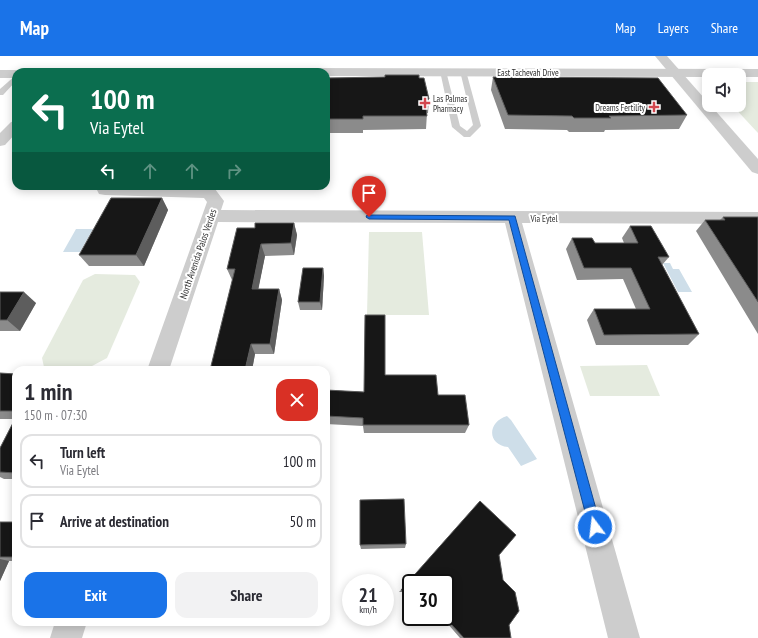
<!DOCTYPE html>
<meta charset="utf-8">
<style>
body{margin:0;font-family:"PT Sans Narrow",sans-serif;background:#f2f2f3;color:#2b2b33;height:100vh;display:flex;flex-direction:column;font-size:15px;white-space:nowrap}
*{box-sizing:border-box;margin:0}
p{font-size:13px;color:#7c7c81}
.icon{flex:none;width:22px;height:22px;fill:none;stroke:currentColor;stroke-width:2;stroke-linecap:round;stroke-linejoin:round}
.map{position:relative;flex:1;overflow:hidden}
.drawer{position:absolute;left:12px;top:310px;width:318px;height:260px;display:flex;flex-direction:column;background:#fff;border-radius:12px;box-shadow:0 2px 10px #0003}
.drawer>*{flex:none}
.hud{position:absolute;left:12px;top:12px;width:318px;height:122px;border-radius:12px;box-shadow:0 2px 10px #0003;background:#0b6e4f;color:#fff;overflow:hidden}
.buttons{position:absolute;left:702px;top:12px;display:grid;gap:8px}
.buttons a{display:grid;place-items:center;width:44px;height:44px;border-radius:8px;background:#fff;box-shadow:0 2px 10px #0003;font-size:20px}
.speed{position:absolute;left:342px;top:518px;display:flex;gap:8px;font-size:20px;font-weight:700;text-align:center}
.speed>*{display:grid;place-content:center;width:52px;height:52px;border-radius:50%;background:#fff;box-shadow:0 2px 10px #0003;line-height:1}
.speed small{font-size:10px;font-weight:400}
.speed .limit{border:2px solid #111;border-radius:6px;background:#fff;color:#111}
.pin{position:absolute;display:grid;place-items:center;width:34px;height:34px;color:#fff;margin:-41px -17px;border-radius:50% 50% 50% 0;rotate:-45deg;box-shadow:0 0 4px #0007}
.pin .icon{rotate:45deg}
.me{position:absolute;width:44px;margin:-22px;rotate:345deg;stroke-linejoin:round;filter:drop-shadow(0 0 3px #0008)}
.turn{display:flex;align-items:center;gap:14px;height:84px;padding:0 12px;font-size:18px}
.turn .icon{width:52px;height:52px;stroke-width:2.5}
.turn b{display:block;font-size:28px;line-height:34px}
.lanes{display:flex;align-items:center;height:38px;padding:0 12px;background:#0003;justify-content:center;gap:20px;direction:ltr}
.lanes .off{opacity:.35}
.round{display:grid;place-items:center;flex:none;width:42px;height:42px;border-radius:12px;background:#f2f2f3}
.head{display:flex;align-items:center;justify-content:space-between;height:68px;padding:0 12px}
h1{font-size:24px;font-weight:700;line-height:30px}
.action{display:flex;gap:8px;margin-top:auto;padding:8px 12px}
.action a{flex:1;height:46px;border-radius:12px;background:#1a73e8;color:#fff;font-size:16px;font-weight:700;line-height:46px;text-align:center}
.action a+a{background:#f2f2f3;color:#2b2b33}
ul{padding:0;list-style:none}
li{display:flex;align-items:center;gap:12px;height:54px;margin:0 8px 6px;padding:0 4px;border:2px solid #e1e1e2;border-radius:12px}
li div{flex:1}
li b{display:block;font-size:15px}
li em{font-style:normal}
header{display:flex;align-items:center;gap:24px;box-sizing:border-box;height:56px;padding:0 20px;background:#1a73e8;color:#fff}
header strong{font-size:19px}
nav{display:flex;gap:22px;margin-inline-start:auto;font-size:14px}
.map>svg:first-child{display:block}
.green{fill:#e5ebdf}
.water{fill:#cedee9}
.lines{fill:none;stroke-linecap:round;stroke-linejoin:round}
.service{fill:#cdcdcd;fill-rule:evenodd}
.minor{fill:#cdcdcd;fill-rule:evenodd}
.tertiary{fill:#cdcdcd;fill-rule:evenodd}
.wall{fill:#8b8b8b}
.shaded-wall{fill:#5d5d5d}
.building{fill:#171717;stroke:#5d5d5d}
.route{fill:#1a73e8;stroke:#114b97}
.poi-dot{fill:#d2474e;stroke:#fff;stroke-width:1.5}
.labels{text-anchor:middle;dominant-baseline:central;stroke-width:4;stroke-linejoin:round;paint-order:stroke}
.far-street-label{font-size:9px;fill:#303030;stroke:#fff}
.far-poi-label{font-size:9px;fill:#303030;stroke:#fff;text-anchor:start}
.street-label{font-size:10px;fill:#303030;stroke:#fff}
</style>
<header>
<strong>Map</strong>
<nav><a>Map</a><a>Layers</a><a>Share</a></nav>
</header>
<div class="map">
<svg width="758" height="582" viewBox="0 0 758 582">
<rect width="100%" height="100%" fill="#fff"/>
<g class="green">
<polygon points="739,26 758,26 758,77 732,49 739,49"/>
<polygon points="369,176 422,176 429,259 367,259"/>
<polygon points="95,218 135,219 140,226 107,302 92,310 44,311 42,302 83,224"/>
<polygon points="647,309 660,340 590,340 580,310"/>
</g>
<g class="water">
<polygon points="76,173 93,173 80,196 63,196"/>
<polygon points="663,207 670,207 673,213 679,213 692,236 678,236"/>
<path d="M 507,360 L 511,364 L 537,403 L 521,410 L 508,391 C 487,389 487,366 507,360 Z"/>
</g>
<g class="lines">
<g class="service">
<polygon points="443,13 446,15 460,70 467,75 473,69 460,15 463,13 466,15 481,70 470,81 464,81 452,71 440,15"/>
<polygon points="16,19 16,25 3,39 0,39 0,33"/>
</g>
<g class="minor">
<polygon points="655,0 667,0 758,103 758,118 752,116"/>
<polygon points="16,65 16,77 5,89 0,90 0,77 11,66"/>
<polygon points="99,130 209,132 215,133 224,145 221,154 758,156 758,168 522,167 640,582 608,582 505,167 218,166 169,314 147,314 207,146 204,142 105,139 99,138 97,134"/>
<polygon points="55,566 87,566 82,582 50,582"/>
</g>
<g class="tertiary">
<polygon points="299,12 758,13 758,21 739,21 739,19 709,19 709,21 326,20 326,16 293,16 295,13"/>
<polygon points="0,14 16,14 21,16 16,16 16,22 0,22"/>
</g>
</g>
<g class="wall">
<polygon points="493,21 687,59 679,73 605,74 604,76 569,76 567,74 505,73 491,34"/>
<polygon points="326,22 419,22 429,43 428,57 427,57 426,73 363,74 363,77 326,77"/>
<polygon points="162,142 168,154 144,210 89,210 79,199"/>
<polygon points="723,161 758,161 758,278 696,175 705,164 720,164"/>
<polygon points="294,167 297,179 294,199 265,200 258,233 279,233 282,244 274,298 255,298 252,314 232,224 227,213 255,172"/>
<polygon points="630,170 669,201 662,209 699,278 688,289 596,289 587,264 594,253 636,253 623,223 577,224 566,193 572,182 595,187 624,187 622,182"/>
<polygon points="323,212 324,220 322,254 300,254 298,246"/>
<polygon points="0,236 36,247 20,275 0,275"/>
<polygon points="0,317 16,318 16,423 4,423 0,421 0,392 15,363 0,363"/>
<polygon points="385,319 438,339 469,369 465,377 364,377 363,370 326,368 326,334 364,336"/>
<polygon points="480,445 516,479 499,499 503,524 515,536 519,555 509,569 511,582 460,582 447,567 425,568 425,561 445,561 445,527 411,527 411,536 399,536 401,534"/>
<polygon points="0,466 16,466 16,505 9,505 0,525"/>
<polygon points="406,488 405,492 361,493 360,489"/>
</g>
<g class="shaded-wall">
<polygon points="162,142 168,154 144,210 136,199"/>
<polygon points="294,167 297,179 294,199 291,187"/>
<polygon points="261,188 265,200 256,245 252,233"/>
<polygon points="323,212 324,220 322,254 320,246"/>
<polygon points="279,233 282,244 274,298 270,288"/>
<polygon points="24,236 36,247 20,275 7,264"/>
<polygon points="251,288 255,298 252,314 245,314"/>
<polygon points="16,493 16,501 13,501"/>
<polygon points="0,503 9,505 0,525"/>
</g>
<g class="building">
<polygon points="385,19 419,19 419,22 424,22 429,43 425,43 427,60 363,60 363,63 326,63 326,22 385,21"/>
<polygon points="493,21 658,22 687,59 609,60 611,62 574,62 572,60 508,59"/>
<polygon points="111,142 162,142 136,199 79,199"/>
<polygon points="723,161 758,161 758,246 705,164 725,164"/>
<polygon points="255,167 294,167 291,187 261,188 252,233 279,233 270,288 251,288 245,314 210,314 235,213 227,213 237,172 255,172"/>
<polygon points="630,170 651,170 669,201 658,201 699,278 604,279 594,253 650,253 631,212 584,212 572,182 592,182 595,187 638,187"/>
<polygon points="303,212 323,212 320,246 298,246"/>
<polygon points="0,236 24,236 7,264 0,264"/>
<polygon points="365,259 385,259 385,319 436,319 438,339 465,339 469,369 363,369 363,362 326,360 326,334 364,336"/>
<polygon points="0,317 16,318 16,355 0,355"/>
<polygon points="16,361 16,417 0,416 0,392"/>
<polygon points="404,443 406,488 360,489 360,444"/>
<polygon points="480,445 516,479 499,499 503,524 515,536 519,555 509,569 511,582 464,582 450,567 428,568 427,561 445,561 445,527 411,527 411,534 401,534"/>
<polygon points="0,466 16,466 16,493 13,501 0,501"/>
</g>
<polygon class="route" points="367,159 515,160 601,471 599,475 595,477 591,475 589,471 509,164 369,163 366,161"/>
<g class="poi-dot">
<path d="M423 41h4v4h4v4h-4v4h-4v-4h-4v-4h4z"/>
<path d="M652 45h4v4h4v4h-4v4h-4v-4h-4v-4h4z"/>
</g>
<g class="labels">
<g class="far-street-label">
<text x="528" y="16">East Tachevah Drive</text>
<text x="544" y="162">Via Eytel</text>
</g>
<g class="far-poi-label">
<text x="433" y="42">Las Palmas<tspan x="433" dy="10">Pharmacy</tspan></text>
<text x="645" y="51" text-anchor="end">Dreams Fertility</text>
</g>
<g class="street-label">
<text transform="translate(198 198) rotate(-71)">North Avenida Palos Verdes</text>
</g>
</g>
</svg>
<div class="buttons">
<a><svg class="icon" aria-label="sound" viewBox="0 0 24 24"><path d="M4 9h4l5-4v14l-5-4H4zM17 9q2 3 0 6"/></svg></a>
</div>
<div class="speed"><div>21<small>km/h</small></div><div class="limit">30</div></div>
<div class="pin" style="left:369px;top:161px;background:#d93025"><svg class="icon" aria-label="arrive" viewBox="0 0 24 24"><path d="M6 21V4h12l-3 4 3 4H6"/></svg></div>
<svg class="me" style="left:595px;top:471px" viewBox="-20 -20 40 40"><circle r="17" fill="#1a73e8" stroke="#fff" stroke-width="3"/><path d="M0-11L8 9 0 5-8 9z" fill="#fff"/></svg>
<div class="hud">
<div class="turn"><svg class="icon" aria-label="left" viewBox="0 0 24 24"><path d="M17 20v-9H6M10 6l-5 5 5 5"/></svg><div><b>100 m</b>Via Eytel</div></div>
<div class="lanes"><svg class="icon" aria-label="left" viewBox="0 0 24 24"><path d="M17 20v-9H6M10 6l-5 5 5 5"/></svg><svg class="icon off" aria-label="ahead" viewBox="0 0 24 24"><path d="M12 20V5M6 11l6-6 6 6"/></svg><svg class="icon off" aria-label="ahead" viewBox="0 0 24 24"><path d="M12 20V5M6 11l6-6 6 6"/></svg><svg class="icon off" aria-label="right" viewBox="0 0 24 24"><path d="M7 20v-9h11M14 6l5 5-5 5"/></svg></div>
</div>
<section class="drawer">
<div class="head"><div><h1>1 min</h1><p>150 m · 07:30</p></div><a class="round" style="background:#d93025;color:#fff"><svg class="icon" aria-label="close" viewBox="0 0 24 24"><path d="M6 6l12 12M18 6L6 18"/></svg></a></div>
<ul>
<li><svg class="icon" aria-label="left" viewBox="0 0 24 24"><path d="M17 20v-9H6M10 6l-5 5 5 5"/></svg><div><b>Turn left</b><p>Via Eytel</p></div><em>100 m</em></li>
<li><svg class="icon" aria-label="arrive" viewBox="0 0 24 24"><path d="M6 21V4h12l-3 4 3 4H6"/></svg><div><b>Arrive at destination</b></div><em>50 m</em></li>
</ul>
<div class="action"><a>Exit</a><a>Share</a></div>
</section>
</div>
